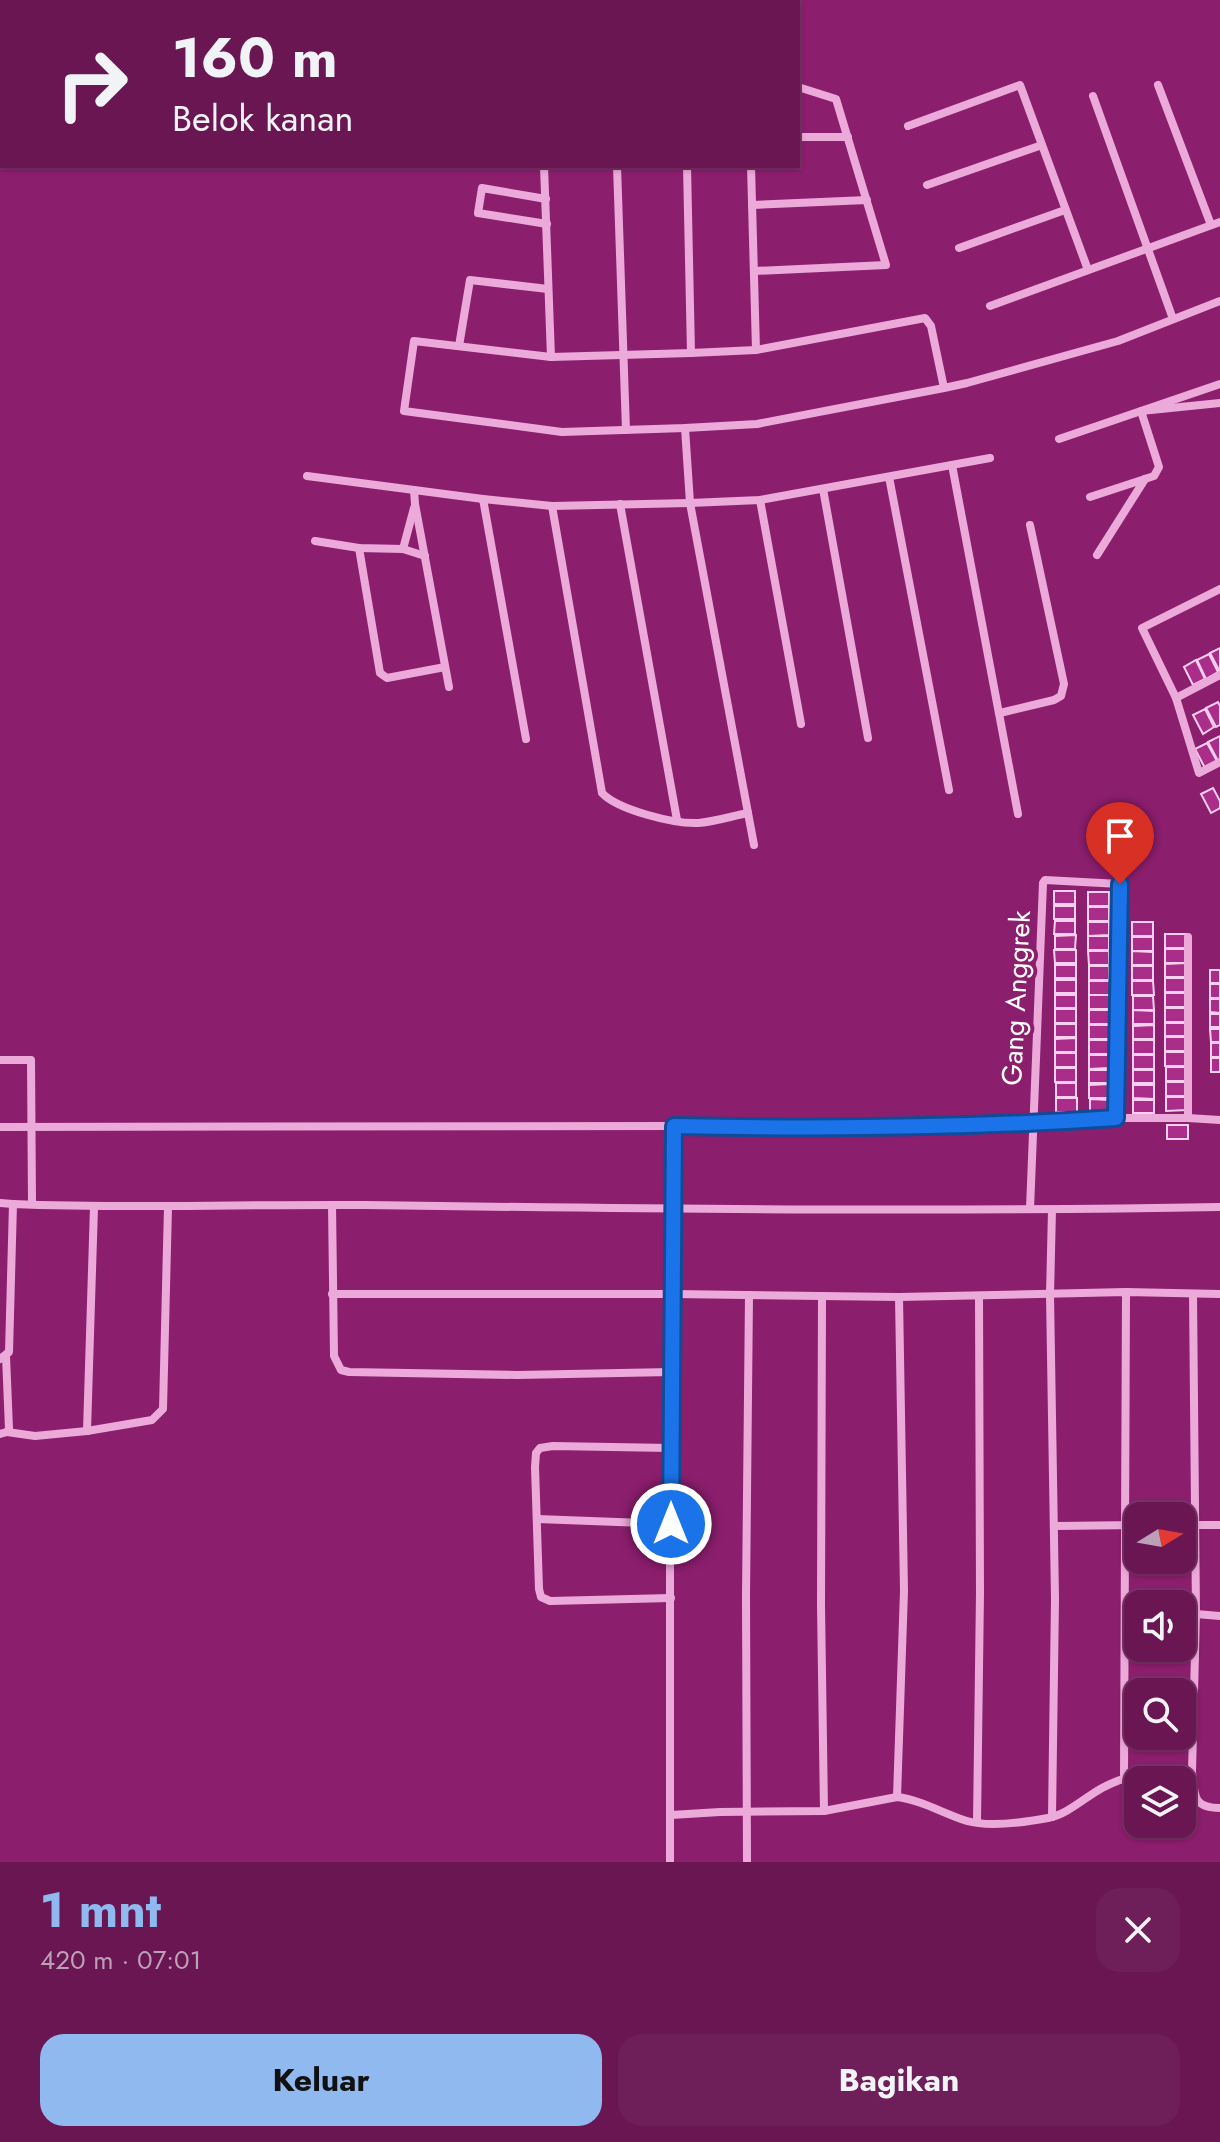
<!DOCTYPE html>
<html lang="id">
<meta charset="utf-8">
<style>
body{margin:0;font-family:Jost,sans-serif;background:#6e1f59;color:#f1f3f6;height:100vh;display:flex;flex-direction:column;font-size:30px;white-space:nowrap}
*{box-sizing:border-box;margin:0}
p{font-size:26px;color:#bd9fb8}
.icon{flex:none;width:44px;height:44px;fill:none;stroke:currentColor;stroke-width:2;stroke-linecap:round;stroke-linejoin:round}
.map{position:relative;height:1862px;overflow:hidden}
.sheet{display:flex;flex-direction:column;background:#691652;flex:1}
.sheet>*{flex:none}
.top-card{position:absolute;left:0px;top:0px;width:800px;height:168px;box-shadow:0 2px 6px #0004,0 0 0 2px #7c3569;background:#691652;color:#f1f3f6;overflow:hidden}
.needle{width:52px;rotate:79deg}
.buttons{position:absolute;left:1124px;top:1502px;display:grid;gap:16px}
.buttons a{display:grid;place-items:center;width:72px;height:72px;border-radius:16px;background:#691652;box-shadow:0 2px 6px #0004,0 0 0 2px #7c3569;font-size:40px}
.pin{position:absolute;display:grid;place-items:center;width:68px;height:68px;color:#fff;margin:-82px -34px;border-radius:50% 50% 50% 0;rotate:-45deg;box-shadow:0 0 8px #0007}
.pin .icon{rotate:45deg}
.me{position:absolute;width:88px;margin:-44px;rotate:0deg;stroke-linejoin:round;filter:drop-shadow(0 0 6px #0008)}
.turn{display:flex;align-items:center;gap:28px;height:168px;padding:0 40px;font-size:36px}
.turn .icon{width:104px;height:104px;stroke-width:2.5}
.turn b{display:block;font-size:56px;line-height:68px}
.round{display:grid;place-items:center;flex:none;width:84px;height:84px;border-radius:24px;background:#6e1f59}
.headline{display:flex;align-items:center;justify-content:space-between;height:136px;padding:0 40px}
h1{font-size:48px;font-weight:700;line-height:60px;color:#90b9f0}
.primary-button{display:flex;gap:16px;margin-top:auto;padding:16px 40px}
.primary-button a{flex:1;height:92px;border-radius:24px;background:#90b9f0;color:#111;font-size:32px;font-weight:700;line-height:92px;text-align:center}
.primary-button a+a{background:#6e1f59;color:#f1f3f6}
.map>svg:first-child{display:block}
.building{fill:#aa2d89;stroke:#f9d0ee;stroke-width:2}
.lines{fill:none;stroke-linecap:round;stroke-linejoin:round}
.street{stroke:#ecaadb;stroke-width:8}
.route-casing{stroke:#114b97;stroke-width:20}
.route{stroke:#1a73e8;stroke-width:14}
.labels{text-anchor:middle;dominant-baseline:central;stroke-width:8;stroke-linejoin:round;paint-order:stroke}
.street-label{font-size:28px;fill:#fff;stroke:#8c1e6e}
</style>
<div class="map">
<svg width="1220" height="1862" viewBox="0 0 1220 1862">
<rect width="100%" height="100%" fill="#8c1e6e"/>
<g class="building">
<polygon points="1220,648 1220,672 1210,653"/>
<polygon points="1209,654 1218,672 1206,679 1197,660"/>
<polygon points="1196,660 1205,679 1193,685 1184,667"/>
<polygon points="1218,702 1220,706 1220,725 1216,727 1206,708"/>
<polygon points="1205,709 1214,727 1203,734 1193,715"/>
<polygon points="1220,736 1220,760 1218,761 1208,742"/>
<polygon points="1207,743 1217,761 1205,768 1195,749"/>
<polygon points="1213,788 1220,801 1220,808 1211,813 1201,794"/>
<rect x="1054" y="891" width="21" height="13"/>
<rect x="1088" y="892" width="21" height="14"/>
<rect x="1054" y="906" width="21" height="13"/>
<rect x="1088" y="907" width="21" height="14"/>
<polygon points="1055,921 1075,921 1075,934 1054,934"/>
<polygon points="1088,922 1109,922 1109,935 1088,936"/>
<rect x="1132" y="922" width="21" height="14"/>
<rect x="1165" y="934" width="21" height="14"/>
<polygon points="1076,935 1075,949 1055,949 1055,936"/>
<rect x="1088" y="936" width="21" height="14"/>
<rect x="1132" y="937" width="21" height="14"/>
<rect x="1165" y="949" width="21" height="14"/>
<polygon points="1054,950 1076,950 1076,963 1055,963"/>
<polygon points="1088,951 1109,951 1109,965 1089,965"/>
<polygon points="1132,951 1153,952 1153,965 1132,965"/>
<polygon points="1186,963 1186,977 1165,977 1165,964"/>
<rect x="1055" y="965" width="21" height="13"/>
<rect x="1089" y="966" width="20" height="14"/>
<rect x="1132" y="966" width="21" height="14"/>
<rect x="1210" y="970" width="10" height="13"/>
<rect x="1165" y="978" width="21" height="14"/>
<rect x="1055" y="980" width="21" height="13"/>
<rect x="1089" y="981" width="21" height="14"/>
<polygon points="1132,981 1153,981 1154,995 1132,995"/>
<rect x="1210" y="984" width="10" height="14"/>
<rect x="1165" y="993" width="21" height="14"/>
<rect x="1055" y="995" width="21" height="13"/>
<rect x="1089" y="995" width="21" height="14"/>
<polygon points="1133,996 1153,996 1154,1010 1133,1010"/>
<polygon points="1210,999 1220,999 1220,1013 1210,1012"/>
<rect x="1165" y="1008" width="21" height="14"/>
<rect x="1055" y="1009" width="21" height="14"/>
<rect x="1089" y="1010" width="21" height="14"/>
<polygon points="1133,1010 1154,1011 1154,1024 1133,1024"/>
<rect x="1210" y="1014" width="10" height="13"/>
<rect x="1165" y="1023" width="21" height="13"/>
<rect x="1055" y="1024" width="21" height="13"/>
<rect x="1089" y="1025" width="21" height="14"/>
<polygon points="1154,1025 1154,1039 1133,1039 1133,1026"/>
<polygon points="1210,1029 1220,1029 1220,1042 1211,1042"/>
<rect x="1165" y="1037" width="21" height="14"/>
<polygon points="1076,1038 1076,1052 1055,1052 1055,1039"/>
<rect x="1089" y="1040" width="21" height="14"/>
<rect x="1133" y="1040" width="21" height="14"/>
<rect x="1211" y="1043" width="9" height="14"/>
<polygon points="1165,1052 1186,1052 1187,1066 1165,1066"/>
<rect x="1055" y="1053" width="21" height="14"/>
<polygon points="1089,1055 1110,1055 1110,1068 1089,1069"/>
<rect x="1133" y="1055" width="21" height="14"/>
<rect x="1211" y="1058" width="9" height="14"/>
<polygon points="1166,1067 1186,1067 1187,1081 1166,1081"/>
<rect x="1055" y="1068" width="21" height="14"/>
<rect x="1089" y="1070" width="21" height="13"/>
<rect x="1133" y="1070" width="21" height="13"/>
<polygon points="1166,1082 1186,1082 1187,1096 1166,1096"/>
<rect x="1056" y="1083" width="20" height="14"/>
<polygon points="1110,1084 1110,1098 1089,1098 1089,1085"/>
<polygon points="1133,1085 1154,1085 1154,1099 1133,1098"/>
<polygon points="1166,1097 1187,1097 1187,1110 1166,1111"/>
<rect x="1056" y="1098" width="21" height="14"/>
<polygon points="1090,1099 1110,1100 1110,1113 1090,1113"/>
<rect x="1133" y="1100" width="21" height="13"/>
<rect x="1167" y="1125" width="21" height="14"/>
</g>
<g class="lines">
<g class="street">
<polyline points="0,64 2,64"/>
<polyline points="1158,85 1211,225"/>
<polyline points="1093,96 1173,319"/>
<polyline points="908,126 1020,85 1088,270"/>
<polyline points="798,137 848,137"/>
<polyline points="544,166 551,357"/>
<polyline points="617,166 626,430"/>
<polyline points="687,166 691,353"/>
<polyline points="751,166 756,350"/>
<polyline points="927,185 1042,145"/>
<polyline points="546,199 482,188 478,213 547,224"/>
<polyline points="752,205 867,200"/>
<polyline points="959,248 1065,210"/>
<polyline points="754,271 886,265 836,99 798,87"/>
<polyline points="990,306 1220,222"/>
<polyline points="459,346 470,280 548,289"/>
<polyline points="944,388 931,326 925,318 756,350 691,353 551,357 414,341 404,411 562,432 685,428 757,424 944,388 967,383 1118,341 1220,301"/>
<polyline points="685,428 690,503 754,845"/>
<polyline points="1059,439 1220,384"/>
<polyline points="952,465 1018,814"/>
<polyline points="307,476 483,499 552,506 690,503 760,500 990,458"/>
<polyline points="889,477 949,790"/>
<polyline points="823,489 868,738"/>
<polyline points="414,490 415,504 449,687"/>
<polyline points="1090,497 1154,476 1159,467 1141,411 1220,403"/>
<polyline points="483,499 526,739"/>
<polyline points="760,500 801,724"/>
<polyline points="620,504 677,820"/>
<path d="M 552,506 L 602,793 C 618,810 674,824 698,823 C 714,822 732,816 748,813"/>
<polyline points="315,541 359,548 403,549 425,556"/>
<polyline points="359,548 380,673 387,678 445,667"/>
<polyline points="403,549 414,508"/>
<polyline points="1097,555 1145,479"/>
<polyline points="1220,589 1142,628 1176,698 1199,773 1220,762"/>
<polyline points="1176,698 1220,675"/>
<polyline points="1000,713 1054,700 1061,696 1064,684 1030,525"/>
<polyline points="0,1060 31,1060 32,1204"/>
<polyline points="1188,1118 1188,937"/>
<polyline points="0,1127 674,1126 822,1129 1032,1123 1116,1118 1188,1118 1220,1120"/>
<polyline points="0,1203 13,1204"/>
<polyline points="332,1205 334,1356 341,1370 349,1372 517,1375 671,1372"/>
<polyline points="1030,1209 1043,883 1045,880 1120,884 1116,1118"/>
<polyline points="332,1294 673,1294 899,1297 1126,1292 1220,1294"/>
<path d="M 1193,1294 L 1196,1614 L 1192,1772 C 1195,1795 1192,1808 1220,1808"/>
<polyline points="822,1296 821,1605 824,1811"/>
<path d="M 0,1359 L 9,1352 L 13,1204 C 131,1209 248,1204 365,1205 C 650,1209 935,1212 1220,1207"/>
<polyline points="87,1431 94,1207"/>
<polyline points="7,1432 35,1436 87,1431 152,1420 163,1409 168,1207"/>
<polyline points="0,1434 7,1432 9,1429 6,1356"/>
<polyline points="670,1448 553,1446 540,1448 536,1453 535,1467 539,1589 541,1597 550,1601 671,1598"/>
<polyline points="537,1519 671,1524"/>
<polyline points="1182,1525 1220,1525"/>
<polyline points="1055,1526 1138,1525"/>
<polyline points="1196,1614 1220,1616"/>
<polyline points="1124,1778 1126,1292"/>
<polyline points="897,1797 904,1591 899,1297"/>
<path d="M 671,1815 L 720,1812 L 824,1811 L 897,1797 C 922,1800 944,1814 967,1821 C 988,1827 1026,1822 1048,1818 C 1068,1814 1084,1798 1102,1788 C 1134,1771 1158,1773 1192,1772"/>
<polyline points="1052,1817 1055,1599 1050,1295 1052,1210"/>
<polyline points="977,1822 980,1592 979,1296"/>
<polyline points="670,1862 670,1448 674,1126"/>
<polyline points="747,1862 746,1596 749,1295"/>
</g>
</g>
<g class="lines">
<g class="route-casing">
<path id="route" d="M 671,1524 L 674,1126 C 822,1129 969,1128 1116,1118 L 1120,884"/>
</g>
<use href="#route" class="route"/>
</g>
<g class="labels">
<g class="street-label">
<text transform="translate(1016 998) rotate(-87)">Gang Anggrek</text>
</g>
</g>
</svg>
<div class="buttons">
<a><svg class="needle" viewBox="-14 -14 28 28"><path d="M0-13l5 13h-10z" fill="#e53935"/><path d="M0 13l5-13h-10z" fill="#bd9fb8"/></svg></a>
<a><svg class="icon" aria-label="sound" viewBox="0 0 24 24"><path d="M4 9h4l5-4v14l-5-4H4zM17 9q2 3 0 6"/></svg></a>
<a><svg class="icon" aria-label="search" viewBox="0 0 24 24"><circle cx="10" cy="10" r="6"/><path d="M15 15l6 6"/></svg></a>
<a><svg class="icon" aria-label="layers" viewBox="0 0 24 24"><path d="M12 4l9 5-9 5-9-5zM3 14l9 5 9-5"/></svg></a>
</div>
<div class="pin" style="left:1120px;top:884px;background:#d93025"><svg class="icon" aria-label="arrive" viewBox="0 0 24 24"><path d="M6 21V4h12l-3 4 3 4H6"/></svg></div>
<svg class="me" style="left:671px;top:1524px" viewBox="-20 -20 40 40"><circle r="17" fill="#1a73e8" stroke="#fff" stroke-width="3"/><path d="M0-11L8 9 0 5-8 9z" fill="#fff"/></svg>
<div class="top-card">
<div class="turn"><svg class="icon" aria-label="right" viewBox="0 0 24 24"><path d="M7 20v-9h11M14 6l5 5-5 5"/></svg><div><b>160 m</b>Belok kanan</div></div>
</div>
</div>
<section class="sheet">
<div class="headline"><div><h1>1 mnt</h1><p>420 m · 07:01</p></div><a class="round"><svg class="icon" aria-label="close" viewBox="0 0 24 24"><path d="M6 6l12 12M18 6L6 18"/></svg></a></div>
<div class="primary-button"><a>Keluar</a><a>Bagikan</a></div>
</section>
